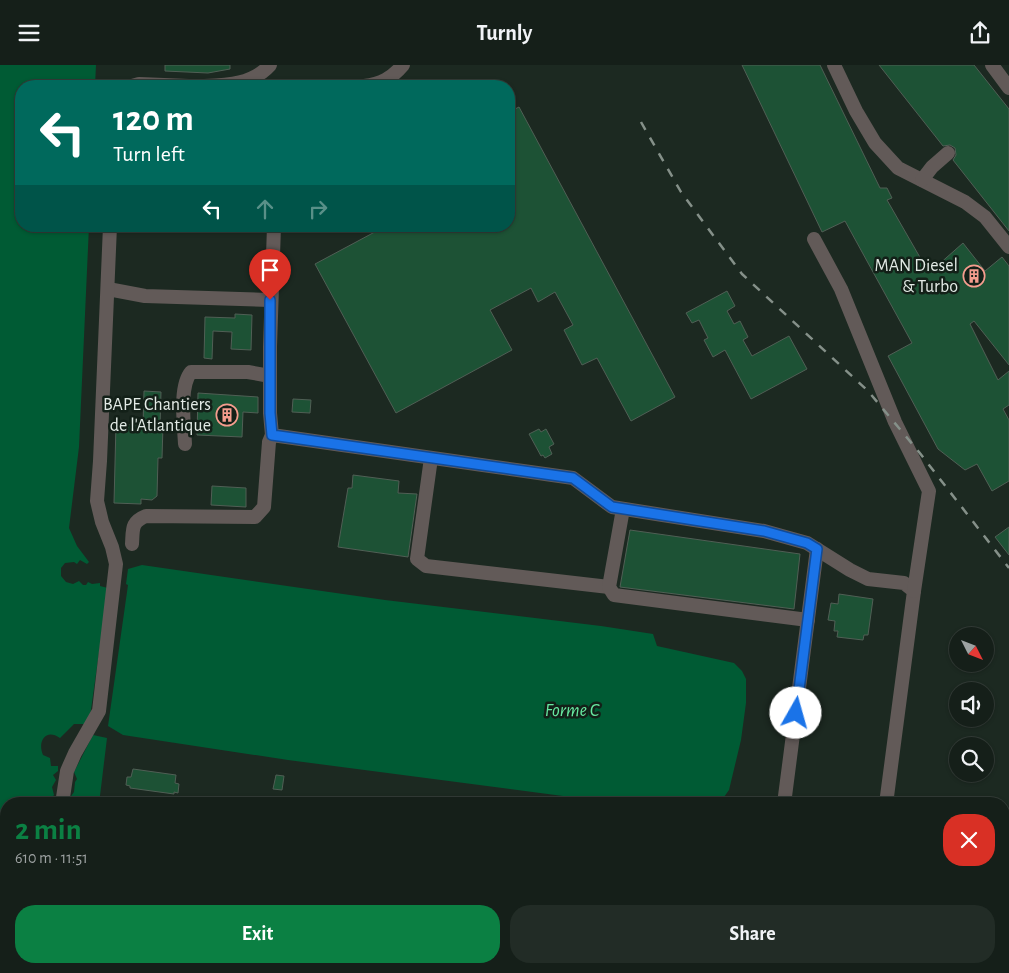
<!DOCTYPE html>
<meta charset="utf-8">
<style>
body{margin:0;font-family:"Alegreya Sans",sans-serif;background:#222c26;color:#f1f3f6;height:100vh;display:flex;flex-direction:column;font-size:19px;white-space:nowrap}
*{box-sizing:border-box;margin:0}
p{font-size:16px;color:#9da2a2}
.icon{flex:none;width:28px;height:28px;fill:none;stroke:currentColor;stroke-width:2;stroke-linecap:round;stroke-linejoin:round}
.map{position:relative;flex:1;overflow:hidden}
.panel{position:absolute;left:0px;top:732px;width:1010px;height:176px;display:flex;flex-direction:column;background:#151f19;border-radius:20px 20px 0 0;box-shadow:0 1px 4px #0004,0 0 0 1px #343d38}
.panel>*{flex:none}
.banner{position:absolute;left:15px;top:15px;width:500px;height:152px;border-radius:20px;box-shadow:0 1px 4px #0004,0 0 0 1px #343d38;background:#00695c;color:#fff;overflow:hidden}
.needle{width:32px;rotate:132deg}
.controls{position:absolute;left:949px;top:562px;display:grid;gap:10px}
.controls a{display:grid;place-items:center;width:45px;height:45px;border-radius:50%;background:#151f19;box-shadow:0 1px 4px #0004,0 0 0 1px #343d38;font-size:25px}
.pin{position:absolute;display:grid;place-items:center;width:42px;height:42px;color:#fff;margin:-51px -21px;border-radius:50% 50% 50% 0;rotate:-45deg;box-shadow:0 0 5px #0007}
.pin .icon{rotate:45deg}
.me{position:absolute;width:55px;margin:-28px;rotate:7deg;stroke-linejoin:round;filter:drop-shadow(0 0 4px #0008)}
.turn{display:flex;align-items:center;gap:18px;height:105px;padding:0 15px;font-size:22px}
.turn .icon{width:65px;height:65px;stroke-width:2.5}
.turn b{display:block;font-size:35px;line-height:42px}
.lanes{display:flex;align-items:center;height:48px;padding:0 15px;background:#0003;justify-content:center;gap:25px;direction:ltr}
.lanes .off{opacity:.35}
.round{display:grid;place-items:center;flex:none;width:52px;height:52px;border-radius:20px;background:#222c26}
.headline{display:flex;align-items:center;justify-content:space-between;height:85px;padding:0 15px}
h1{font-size:30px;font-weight:700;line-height:38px;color:#0b8043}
.action{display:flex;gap:10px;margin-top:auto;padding:10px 15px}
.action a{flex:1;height:58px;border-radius:20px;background:#0b8043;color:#fff;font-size:20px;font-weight:700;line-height:58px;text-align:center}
.action a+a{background:#222c26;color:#f1f3f6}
header{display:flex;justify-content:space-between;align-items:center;height:65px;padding:0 15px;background:#151f19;font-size:22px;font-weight:700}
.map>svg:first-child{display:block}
.water{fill:#005b34}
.building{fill:#1d5235;stroke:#505f55}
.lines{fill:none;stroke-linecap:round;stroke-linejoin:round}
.minor{stroke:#625a58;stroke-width:14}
.rail{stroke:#859089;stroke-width:2.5;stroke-dasharray:9 9;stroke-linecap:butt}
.route-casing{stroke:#114b97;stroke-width:12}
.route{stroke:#1a73e8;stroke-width:9}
.labels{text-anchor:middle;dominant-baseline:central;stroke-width:5;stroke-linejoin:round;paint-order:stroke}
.poi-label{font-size:18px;fill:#e3ebe6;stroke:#132018;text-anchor:end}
.water-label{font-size:19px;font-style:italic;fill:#67e9a1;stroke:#132018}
</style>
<header><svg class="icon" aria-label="menu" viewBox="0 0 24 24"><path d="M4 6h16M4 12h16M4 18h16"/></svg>Turnly<svg class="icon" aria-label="share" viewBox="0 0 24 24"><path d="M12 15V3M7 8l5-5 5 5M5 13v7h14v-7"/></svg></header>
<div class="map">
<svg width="1009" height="908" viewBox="0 0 1009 908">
<rect width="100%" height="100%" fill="#1c2921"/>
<g class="water">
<path d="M 0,0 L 96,0 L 95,21 L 21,21 L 21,161 L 89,161 L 79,382 L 69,463 L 77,481 L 89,497 L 87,499 L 80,495 L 77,499 L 74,497 L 65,498 L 61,503 L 61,511 L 66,517 L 73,519 L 79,516 L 83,520 L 86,520 L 88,517 L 92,519 L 100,518 L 100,521 L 108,523 L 89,659 L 74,659 L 60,673 C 46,663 37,676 43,690 L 50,693 L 51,701 L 58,701 L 58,706 L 53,710 L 56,715 L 52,722 L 54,730 L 50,735 L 53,739 L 6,739 L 6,902 L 47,903 L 48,908 L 0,908 Z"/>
<polygon points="142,500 385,535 601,561 653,569 657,581 734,598 742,606 746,614 746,638 741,675 729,725 724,732 710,739 630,739 578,733 288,695 123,670 108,661 128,520 126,519 128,504"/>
<polygon points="93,670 107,673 99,739 75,739 75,736 69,734 74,727 75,717 77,714 74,707"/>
</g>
<g class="building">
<polygon points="165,0 230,0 230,4 208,8 165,6"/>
<polygon points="742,0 820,0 880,123 887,123 892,133 887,135 929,208 963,178 985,206 1002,192 1009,201 1009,300 974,256 970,259 998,315 1009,306 1009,340 1003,344 1009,355 1009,416 992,426 977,399 965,405 938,384 888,291 912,278 845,156 822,167"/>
<polygon points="879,0 974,0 1009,44 1009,166 953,95 956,90 955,83 950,80 943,81"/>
<polygon points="519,42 675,332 631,356 597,293 582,300 564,265 573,260 555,227 538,237 531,223 490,245 512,285 396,348 315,199 386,161 509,161 509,47"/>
<polygon points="727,226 735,241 727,246 734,259 740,256 748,272 743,275 752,291 789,271 807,304 751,334 725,285 713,292 704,275 708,273 699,255 692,258 686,248"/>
<polygon points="235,249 252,250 251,285 231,284 232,267 213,266 212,294 204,293 205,252 235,253"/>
<polygon points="144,326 161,327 160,360 163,360 162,393 158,393 157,431 152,435 141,434 141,439 114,438 116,359 143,360"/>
<polygon points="198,328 258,332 258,348 243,347 242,372 197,370"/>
<polygon points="293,334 311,335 310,348 292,347"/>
<polygon points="539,364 541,367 546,364 554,379 549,382 552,389 545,393 543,390 541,391 529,369"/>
<polygon points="353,410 399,416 398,428 417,429 408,492 338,482 348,423 352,423"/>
<polygon points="212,421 246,423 246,442 211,440"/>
<polygon points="1009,462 1009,490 995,472"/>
<polygon points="630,465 800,489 794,544 620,522"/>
<polygon points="839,529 873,534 868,570 864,570 863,575 837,572 838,566 834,566 835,556 828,555 831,538 838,539"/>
<polygon points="133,704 176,710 175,718 179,719 178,728 174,727 174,729 130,723 130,721 126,720 127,712 131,712"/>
<polygon points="276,710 284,711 282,725 273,724"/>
</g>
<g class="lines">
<g class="minor">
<polyline points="834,0 856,46 875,78 898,103 965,137 985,152 1009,182"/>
<polyline points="992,0 1009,23"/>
<polyline points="132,21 139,19 189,21"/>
<path d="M 204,21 C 228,20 253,19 270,0"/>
<path d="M 364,21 C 381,19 392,13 403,0"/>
<polyline points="922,115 932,102 948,88"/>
<polyline points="274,161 270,282 270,348 272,370 573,413 612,442 764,466 807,478 850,505 868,514 904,518 914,526 886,739"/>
<polyline points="814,174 841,224 895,357 929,426 914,526"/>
<polyline points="108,224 145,231 270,235"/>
<path d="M 185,379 C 184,359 179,321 191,307 L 248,307 L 270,311"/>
<polyline points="431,393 417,494 426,501 609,522"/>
<polyline points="623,444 609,522 614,530 808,555"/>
<path d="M 132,479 C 133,464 131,457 146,451 L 255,452 L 264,442 L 269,377 L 272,370"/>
<polyline points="62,739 67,706 75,688 99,646 116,499 112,482 102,457 97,436 100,396 110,161"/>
<polyline points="784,739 817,484"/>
<polyline points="1004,806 1009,802"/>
<polyline points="69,908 69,902"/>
<polyline points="501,908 502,902"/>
<polyline points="866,908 867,902"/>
<polyline points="978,908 979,902"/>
</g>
<polyline class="rail" points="641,57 681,127 742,209 868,326 919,387 1009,503"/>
</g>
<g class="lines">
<g class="route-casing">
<polyline id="route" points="270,235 270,348 272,370 573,413 612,442 764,466 807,478 817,484 796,648"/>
</g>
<use href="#route" class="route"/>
</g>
<defs>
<g id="building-ring" transform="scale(1.125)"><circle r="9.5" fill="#132018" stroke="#f59d8e" stroke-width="1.5"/><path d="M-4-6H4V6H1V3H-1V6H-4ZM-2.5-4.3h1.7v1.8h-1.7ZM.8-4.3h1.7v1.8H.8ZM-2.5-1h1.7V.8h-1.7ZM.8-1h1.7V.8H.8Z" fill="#f59d8e"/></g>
</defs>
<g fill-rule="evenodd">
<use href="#building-ring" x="974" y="211"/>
<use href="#building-ring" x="227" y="350"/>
</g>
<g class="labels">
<g class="poi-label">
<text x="958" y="201">MAN Diesel<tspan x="958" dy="21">&amp; Turbo</tspan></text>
<text x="211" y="340">BAPE Chantiers<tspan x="211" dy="21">de l'Atlantique</tspan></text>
</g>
<g class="water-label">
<text x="572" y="645">Forme C</text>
</g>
</g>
</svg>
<div class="controls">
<a><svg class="needle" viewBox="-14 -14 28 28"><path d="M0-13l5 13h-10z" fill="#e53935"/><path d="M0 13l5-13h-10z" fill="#9da2a2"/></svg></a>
<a><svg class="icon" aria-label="sound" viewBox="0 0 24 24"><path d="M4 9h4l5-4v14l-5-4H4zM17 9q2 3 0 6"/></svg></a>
<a><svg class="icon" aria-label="search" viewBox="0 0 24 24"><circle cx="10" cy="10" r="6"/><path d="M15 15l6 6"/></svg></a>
</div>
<div class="pin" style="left:270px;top:235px;background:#d93025"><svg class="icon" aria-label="arrive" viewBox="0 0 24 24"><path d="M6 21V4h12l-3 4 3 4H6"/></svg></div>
<svg class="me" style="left:796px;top:648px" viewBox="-20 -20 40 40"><circle r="19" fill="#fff"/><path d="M0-13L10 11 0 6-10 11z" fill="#1a73e8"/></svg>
<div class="banner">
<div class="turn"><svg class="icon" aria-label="left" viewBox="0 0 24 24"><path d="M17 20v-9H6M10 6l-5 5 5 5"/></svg><div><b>120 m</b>Turn left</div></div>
<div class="lanes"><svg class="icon" aria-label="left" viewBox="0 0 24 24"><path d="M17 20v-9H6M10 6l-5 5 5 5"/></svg><svg class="icon off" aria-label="ahead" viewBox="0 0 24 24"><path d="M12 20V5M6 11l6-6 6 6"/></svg><svg class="icon off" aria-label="right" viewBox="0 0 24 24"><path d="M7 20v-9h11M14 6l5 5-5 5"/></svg></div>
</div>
<section class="panel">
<div class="headline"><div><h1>2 min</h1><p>610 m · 11:51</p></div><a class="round" style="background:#d93025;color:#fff"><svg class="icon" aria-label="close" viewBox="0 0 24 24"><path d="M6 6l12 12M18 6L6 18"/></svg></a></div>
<div class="action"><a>Exit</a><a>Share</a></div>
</section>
</div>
